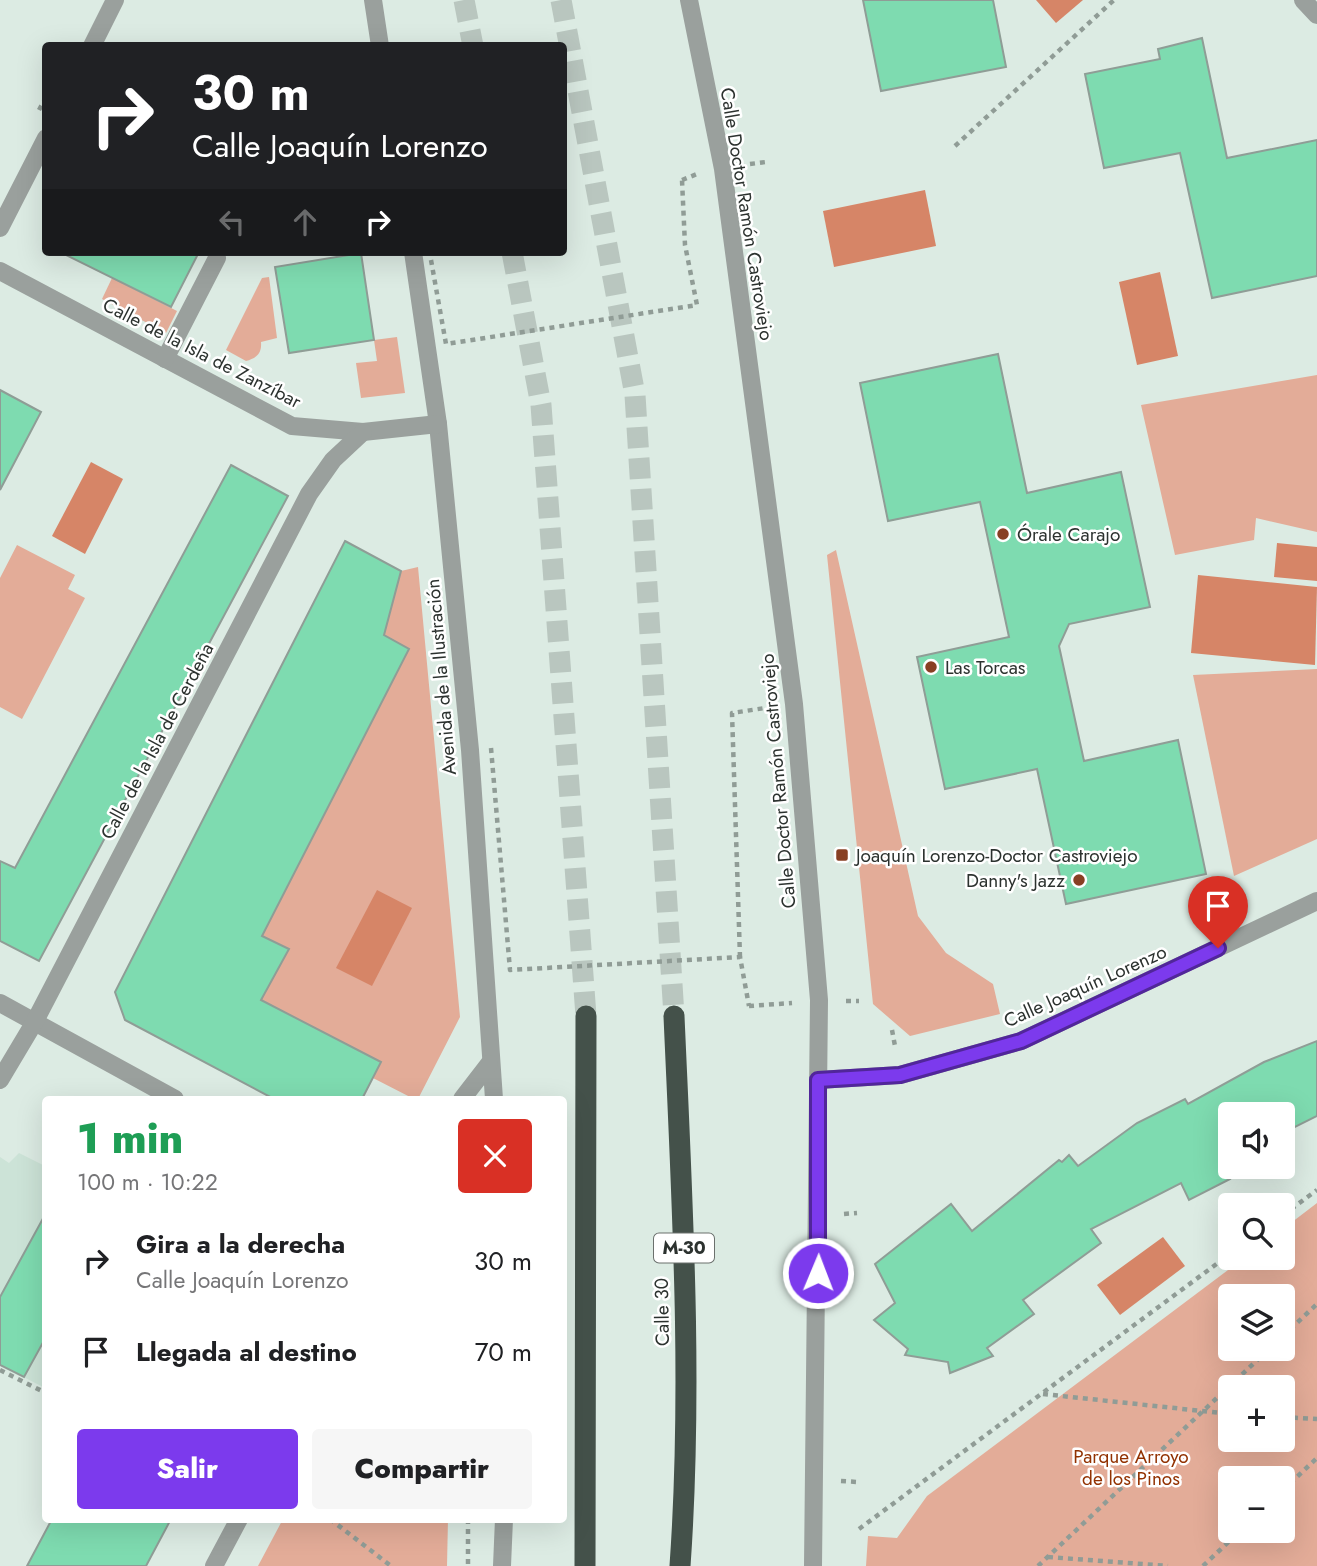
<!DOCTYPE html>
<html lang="es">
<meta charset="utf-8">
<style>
body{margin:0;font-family:Jost,sans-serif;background:#f6f6f6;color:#202124;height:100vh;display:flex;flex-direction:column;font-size:26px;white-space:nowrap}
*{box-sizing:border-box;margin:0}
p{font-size:23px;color:#757577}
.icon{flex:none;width:38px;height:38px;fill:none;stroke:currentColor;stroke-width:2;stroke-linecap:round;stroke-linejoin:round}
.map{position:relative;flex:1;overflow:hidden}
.panel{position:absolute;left:42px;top:1096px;width:525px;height:427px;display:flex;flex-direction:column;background:#fff;border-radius:7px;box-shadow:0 7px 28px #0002}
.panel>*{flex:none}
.banner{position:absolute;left:42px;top:42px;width:525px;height:214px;border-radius:7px;box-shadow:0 7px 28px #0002;background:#202124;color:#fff;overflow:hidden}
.fabs{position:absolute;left:1218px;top:1102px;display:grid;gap:14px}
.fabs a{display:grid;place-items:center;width:77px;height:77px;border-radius:7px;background:#fff;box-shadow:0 7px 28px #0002;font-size:35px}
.pin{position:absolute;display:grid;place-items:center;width:60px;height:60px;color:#fff;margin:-72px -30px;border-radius:50% 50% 50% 0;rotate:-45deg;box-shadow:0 0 7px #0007}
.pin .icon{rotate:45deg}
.me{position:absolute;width:77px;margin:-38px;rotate:1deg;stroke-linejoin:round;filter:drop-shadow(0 0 5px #0008)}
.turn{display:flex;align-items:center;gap:24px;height:147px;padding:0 35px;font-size:32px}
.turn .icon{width:91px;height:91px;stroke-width:2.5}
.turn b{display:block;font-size:49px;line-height:60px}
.lanes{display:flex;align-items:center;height:66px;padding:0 35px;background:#0003;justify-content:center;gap:35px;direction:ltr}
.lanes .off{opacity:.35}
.round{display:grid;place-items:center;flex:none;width:74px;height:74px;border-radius:7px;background:#f6f6f6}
.summary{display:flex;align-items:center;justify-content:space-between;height:119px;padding:0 35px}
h1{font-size:42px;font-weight:800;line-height:52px;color:#1e9e55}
.action{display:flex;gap:14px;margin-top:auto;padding:14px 35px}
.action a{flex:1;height:80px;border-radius:7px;background:#7c3aed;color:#fff;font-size:28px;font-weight:800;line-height:80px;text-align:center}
.action a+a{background:#f6f6f6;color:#202124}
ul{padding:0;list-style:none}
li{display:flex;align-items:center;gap:21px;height:91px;padding:0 35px}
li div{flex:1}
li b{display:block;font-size:26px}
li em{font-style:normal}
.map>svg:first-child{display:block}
.built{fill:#cce3d7}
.green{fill:#e3ac98;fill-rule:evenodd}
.water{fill:#d68567}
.building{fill:#7edbb0;stroke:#8f9d96;stroke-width:2}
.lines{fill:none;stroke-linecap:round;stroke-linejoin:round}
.highway-tunnel{stroke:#b9c6bf;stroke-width:21;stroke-dasharray:21 10;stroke-linecap:butt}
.path{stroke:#909c96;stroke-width:4.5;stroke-dasharray:5 5;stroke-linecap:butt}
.street{stroke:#9aa09d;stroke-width:18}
.highway{stroke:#44514a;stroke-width:21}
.path-bridge{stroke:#909c96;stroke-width:4.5;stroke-dasharray:5 5;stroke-linecap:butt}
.route-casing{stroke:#51269a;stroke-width:18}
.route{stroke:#7c3aed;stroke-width:12}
.poi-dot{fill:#883f23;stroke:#fff;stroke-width:2.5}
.labels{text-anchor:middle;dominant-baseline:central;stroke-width:5;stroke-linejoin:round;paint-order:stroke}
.shield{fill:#fff;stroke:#6b706d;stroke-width:2}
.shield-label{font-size:18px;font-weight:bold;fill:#2c322f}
.street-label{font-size:19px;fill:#2c322f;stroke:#fff}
.poi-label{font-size:19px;fill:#2c322f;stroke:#fff;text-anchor:start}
.park-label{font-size:19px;fill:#923202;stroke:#fff}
</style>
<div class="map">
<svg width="1317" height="1566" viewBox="0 0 1317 1566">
<rect width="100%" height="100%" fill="#dcebe3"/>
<polygon class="built" points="19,1153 45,1166 45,1388 0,1365 0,1157 9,1163"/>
<g class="green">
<path d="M 269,277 L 277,338 L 261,342 C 262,354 256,358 246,361 L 226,350 L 262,278 Z"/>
<polygon points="112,278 177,311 166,333 102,299"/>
<polygon points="397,337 405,393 361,398 356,363 377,361 374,340"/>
<polygon points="1317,375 1317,532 1256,518 1254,540 1175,555 1141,405"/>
<polygon points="17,545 75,575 68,589 85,598 22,719 0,707 0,578"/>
<polygon points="836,550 918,916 946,953 993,984 1000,1014 910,1036 873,1004 827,555"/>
<polygon points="418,567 460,1017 418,1099 414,1099 373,1078 381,1062 261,1000 289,949 261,936 409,649 384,635 401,571"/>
<polygon points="1317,669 1317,839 1234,876 1193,675"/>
<path d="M 1317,1203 L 1317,1566 L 866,1566 L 868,1536 L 897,1538 L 927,1496 L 1244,1258 L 1283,1258 L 1283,1229 ZM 1230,1297 L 1283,1297 L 1283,1349 L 1230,1349 ZM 1230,1388 L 1283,1388 L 1283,1440 L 1230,1440 ZM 1230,1479 L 1283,1479 L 1283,1531 L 1230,1531 Z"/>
<polygon points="283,1519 448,1519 447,1566 258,1566"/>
</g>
<g class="water">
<polygon points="1036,0 1083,0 1056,23"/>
<polygon points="925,190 936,246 834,267 823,211"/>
<polygon points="1160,272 1178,356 1137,365 1119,282"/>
<polygon points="91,462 123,479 85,554 52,536"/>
<polygon points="1277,543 1317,547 1317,581 1274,577"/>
<polygon points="1198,575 1317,587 1315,665 1191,653"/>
<polygon points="377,890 412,908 372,986 336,968"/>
<polygon points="1163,1237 1185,1266 1120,1315 1097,1285"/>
</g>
<g class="building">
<polygon points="863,0 993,0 1006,67 881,91"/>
<polygon points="1202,38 1227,158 1317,140 1317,276 1212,298 1180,153 1104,168 1085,74 1160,59 1158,49"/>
<polygon points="60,252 199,252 171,307"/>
<polygon points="361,253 374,340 289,353 275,267"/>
<polygon points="998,354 1027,493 1121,472 1150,607 1069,624 1059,646 1084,761 1178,740 1206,874 1066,904 1037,769 945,789 917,657 1009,637 980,502 888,521 860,383"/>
<polygon points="0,390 41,412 0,490"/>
<polygon points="231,465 288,496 39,961 0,941 0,861 15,868"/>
<polygon points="345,541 401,571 384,635 409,649 262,936 289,949 261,1000 381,1062 362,1099 274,1099 125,1020 115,992"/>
<polygon points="1317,1041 1317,1116 1283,1133 1283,1115 1230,1115 1230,1159 1221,1163 1230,1179 1189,1200 1181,1183 1091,1229 1101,1243 1023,1300 1034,1314 987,1348 993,1356 950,1373 948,1362 905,1355 908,1349 874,1320 895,1303 875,1264 951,1204 972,1231 1059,1160 1062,1162 1069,1155 1078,1166 1137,1123 1185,1099 1188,1104 1264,1062"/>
<polygon points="46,1213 46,1337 24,1377 0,1365 0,1297"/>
<polygon points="52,1519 171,1519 146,1566 27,1566"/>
</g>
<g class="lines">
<g class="highway-tunnel">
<polyline points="464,0 473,46"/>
<polyline points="561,0 635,395 674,1016"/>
<polyline points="512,252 541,405 586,1016"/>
</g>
<g class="path">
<polyline points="39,110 46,97"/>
<polyline points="955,146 1114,0"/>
<polyline points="750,164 766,162"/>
<polyline points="682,180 697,174"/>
<polyline points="740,957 732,713 765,708"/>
<polyline points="846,1001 859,1001"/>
<polyline points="749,1006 792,1003"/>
<polyline points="892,1030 895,1046"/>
<polyline points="844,1214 857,1213"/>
<polyline points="1283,1215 1317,1190"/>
<polyline points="1283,1336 1317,1304"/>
<polyline points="0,1370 46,1393"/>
<polyline points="1043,1394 1230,1414"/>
<polyline points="1283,1417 1317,1419"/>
<polyline points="841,1481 858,1482"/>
<polyline points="1283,1490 1317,1458"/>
<polyline points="330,1519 391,1566"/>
<polyline points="468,1519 468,1566"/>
<polyline points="859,1529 1230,1254"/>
<polyline points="1048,1557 1168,1566"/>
<polyline points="1038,1566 1269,1349"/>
<polyline points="1203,1566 1240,1531"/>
</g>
<g class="street">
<polyline points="373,0 380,46"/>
<polyline points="689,0 723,169 794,704 819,1000 813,1566"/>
<polyline points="1303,0 1317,15"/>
<polyline points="92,46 115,0"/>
<polyline points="0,228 46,138"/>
<polyline points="413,252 438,424 470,750 494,1099"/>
<polyline points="0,271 292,426 363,432 438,424"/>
<polyline points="165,359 217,258"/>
<polyline points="0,1003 175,1099"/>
<polyline points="0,1080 34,1023 309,494 333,460 363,432"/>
<polyline points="818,1080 900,1075 1021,1041 1317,901"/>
<polyline points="462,1099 489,1064"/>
<polyline points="214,1566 239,1519"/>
<polyline points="502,1566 504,1519"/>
</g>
<g class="highway">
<path d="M 674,1016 C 682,1199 693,1383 680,1566"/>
<polyline points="585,1566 586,1016"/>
</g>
<g class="path-bridge">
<polyline points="431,260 446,344 697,305 685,245 682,180"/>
<polyline points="491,748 510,970 740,957 749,1006"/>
</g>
</g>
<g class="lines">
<g class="route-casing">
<polyline id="route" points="818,1273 818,1080 900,1075 1021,1041 1218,948"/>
</g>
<use href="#route" class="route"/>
</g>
<g class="poi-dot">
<circle cx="1003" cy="534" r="7"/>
<circle cx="931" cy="667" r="7"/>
<rect x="835" y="848" width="14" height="14" rx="3.5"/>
<circle cx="1079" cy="880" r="7"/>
</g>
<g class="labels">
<rect class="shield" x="654" y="1233.5" width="60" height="29" rx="5"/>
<g class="shield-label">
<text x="684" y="1248">M-30</text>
</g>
<g class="street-label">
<text transform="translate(747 214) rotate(81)">Calle Doctor Ramón Castroviejo</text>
<text transform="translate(202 353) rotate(27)">Calle de la Isla de Zanzíbar</text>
<text transform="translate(441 677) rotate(-95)">Avenida de la Ilustración</text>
<text transform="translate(157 741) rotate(-62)">Calle de la Isla de Cerdeña</text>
<text transform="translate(778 781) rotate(-95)">Calle Doctor Ramón Castroviejo</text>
<text transform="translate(1085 986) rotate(-24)">Calle Joaquín Lorenzo</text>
<text transform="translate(662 1312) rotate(-91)">Calle 30</text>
</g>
<g class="poi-label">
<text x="1017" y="534">Órale Carajo</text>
<text x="945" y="667">Las Torcas</text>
<text x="856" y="855">Joaquín Lorenzo-Doctor Castroviejo</text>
<text x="1065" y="880" text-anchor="end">Danny's Jazz</text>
</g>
<g class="park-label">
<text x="1131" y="1456">Parque Arroyo<tspan x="1131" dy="22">de los Pinos</tspan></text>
</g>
</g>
</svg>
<div class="fabs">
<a><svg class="icon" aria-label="sound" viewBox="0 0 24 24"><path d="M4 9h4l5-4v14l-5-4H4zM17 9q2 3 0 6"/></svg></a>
<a><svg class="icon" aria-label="search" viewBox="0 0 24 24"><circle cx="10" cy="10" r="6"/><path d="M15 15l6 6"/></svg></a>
<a><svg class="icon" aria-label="layers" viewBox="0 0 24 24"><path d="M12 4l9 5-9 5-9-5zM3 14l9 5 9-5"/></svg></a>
<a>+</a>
<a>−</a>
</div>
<div class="pin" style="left:1218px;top:948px;background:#d93025"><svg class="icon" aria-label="arrive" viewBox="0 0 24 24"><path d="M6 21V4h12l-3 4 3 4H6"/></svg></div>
<svg class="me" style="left:818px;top:1273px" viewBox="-20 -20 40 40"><circle r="17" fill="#7c3aed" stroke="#fff" stroke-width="3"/><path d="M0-11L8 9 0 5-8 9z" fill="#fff"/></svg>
<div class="banner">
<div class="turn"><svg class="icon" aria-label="right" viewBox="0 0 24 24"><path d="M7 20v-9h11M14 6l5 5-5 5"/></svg><div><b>30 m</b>Calle Joaquín Lorenzo</div></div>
<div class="lanes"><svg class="icon off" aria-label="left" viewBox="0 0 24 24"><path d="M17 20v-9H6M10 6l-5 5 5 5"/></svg><svg class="icon off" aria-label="ahead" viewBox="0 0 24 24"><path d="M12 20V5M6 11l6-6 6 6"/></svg><svg class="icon" aria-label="right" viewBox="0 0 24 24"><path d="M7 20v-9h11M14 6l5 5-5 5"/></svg></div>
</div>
<section class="panel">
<div class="summary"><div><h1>1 min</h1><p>100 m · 10:22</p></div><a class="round" style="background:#d93025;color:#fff"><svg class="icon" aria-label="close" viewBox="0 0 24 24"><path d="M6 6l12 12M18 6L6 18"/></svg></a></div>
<ul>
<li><svg class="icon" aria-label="right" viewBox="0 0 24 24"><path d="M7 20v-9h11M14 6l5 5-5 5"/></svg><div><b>Gira a la derecha</b><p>Calle Joaquín Lorenzo</p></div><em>30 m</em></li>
<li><svg class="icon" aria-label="arrive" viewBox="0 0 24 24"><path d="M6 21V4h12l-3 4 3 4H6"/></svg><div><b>Llegada al destino</b></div><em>70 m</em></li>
</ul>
<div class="action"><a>Salir</a><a>Compartir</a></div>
</section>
</div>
